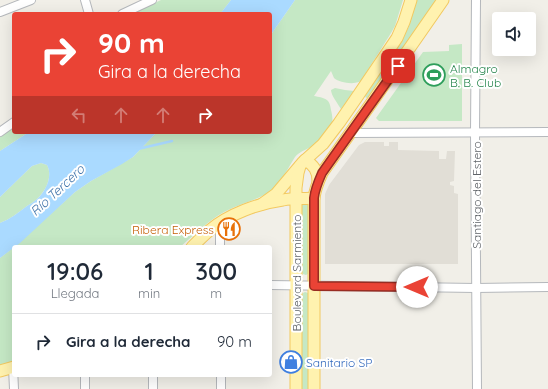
<!DOCTYPE html>
<html lang="es">
<meta charset="utf-8">
<style>
body{margin:0;font-family:Quicksand,sans-serif;background:#f2f2f3;color:#1f2937;height:100vh;display:flex;flex-direction:column;font-size:15px;white-space:nowrap}
*{box-sizing:border-box;margin:0}
p{font-size:13px;color:#747a83}
.icon{flex:none;width:22px;height:22px;fill:none;stroke:currentColor;stroke-width:2;stroke-linecap:round;stroke-linejoin:round}
.map{position:relative;flex:1;overflow:hidden}
.panel{position:absolute;left:12px;top:245px;width:260px;height:132px;display:flex;flex-direction:column;background:#fff;border-radius:4px;box-shadow:0 4px 16px #0002}
.panel>*{flex:none}
.hud{position:absolute;left:12px;top:12px;width:260px;height:122px;border-radius:4px;box-shadow:0 4px 16px #0002;background:#ea4335;color:#fff;overflow:hidden}
.fabs{position:absolute;left:492px;top:12px;display:grid;gap:8px}
.fabs a{display:grid;place-items:center;width:44px;height:44px;border-radius:4px;background:#fff;box-shadow:0 4px 16px #0002;font-size:20px}
.pin{position:absolute;display:grid;place-items:center;width:34px;height:34px;color:#fff;margin:-17px;border-radius:8px;box-shadow:0 2px 6px #0006}
.me{position:absolute;width:44px;margin:-22px;rotate:270deg;stroke-linejoin:round;filter:drop-shadow(0 0 3px #0008)}
.turn{display:flex;align-items:center;gap:14px;height:84px;padding:0 20px;font-size:18px}
.turn .icon{width:52px;height:52px;stroke-width:2.5}
.turn b{display:block;font-size:28px;line-height:34px}
.lanes{display:flex;align-items:center;height:38px;padding:0 20px;background:#0003;justify-content:center;gap:20px;direction:ltr}
.lanes .off{opacity:.35}
.eta{display:flex;justify-content:space-evenly;align-items:center;height:68px;text-align:center}
.eta b{font-size:24px;font-weight:600;line-height:28px}
ul{padding:0;list-style:none}
li{display:flex;align-items:center;gap:12px;height:56px;padding:0 20px;border-top:1px solid #e0e1e3}
li div{flex:1}
li b{display:block;font-size:15px}
li em{font-style:normal}
.map>svg:first-child{display:block}
.education{fill:#e1ded6}
.green{fill:#c5e8c5}
.water{fill:#aadaff}
.lines{fill:none;stroke-linecap:round;stroke-linejoin:round}
.stream{stroke:#aadaff;stroke-width:2.5}
.minor-casing{stroke:#b5b8bc;stroke-width:10}
.major-casing{stroke:#f2c960;stroke-width:13}
.minor{stroke:#fff;stroke-width:8}
.major{stroke:#fff2af;stroke-width:11}
.route-casing{stroke:#982c22;stroke-width:10}
.route{stroke:#ea4335;stroke-width:7}
.labels{text-anchor:middle;dominant-baseline:central;stroke-width:4;stroke-linejoin:round;paint-order:stroke}
.leisure-label{font-size:12px;fill:#27864d;stroke:#fff;text-anchor:start}
.street-label{font-size:12px;fill:#5f6368;stroke:#fff}
.food-label{font-size:12px;fill:#c56008;stroke:#fff;text-anchor:end}
.shop-label{font-size:12px;fill:#366cbe;stroke:#fff;text-anchor:start}
.water-label{font-size:13px;font-style:italic;fill:#4174aa;stroke:#fff}
</style>
<div class="map">
<svg width="548" height="389" viewBox="0 0 548 389">
<rect width="100%" height="100%" fill="#f1efe8"/>
<polygon class="education" points="365,142 384,142 384,146 389,146 389,142 398,142 398,150 439,151 439,159 446,159 447,151 455,151 454,181 450,182 450,185 454,186 454,193 458,194 458,264 325,264 325,194 329,185 359,145"/>
<g class="green">
<polygon points="161,0 231,0 220,14 131,14"/>
<path d="M 295,0 L 403,0 L 395,26 L 391,33 L 361,81 C 354,85 340,83 334,78 L 331,71 L 314,96 C 324,98 330,98 331,110 C 332,114 333,119 332,123 C 329,130 317,143 311,147 C 305,150 299,152 295,157 C 288,168 282,181 272,190 C 259,200 238,204 224,212 C 208,221 194,235 180,247 L 14,247 L 75,192 L 91,181 L 133,157 L 157,132 L 270,132 L 270,36 Z"/>
<polygon points="416,0 437,0 369,97 366,98 365,96 403,39 409,26"/>
<polygon points="462,44 462,121 379,121 376,118 423,52 449,51 449,45"/>
<path d="M 335,88 L 345,90 L 354,91 L 341,109 C 338,104 331,95 331,90 Z"/>
<polygon points="14,126 14,132 29,132 0,151 0,136"/>
<path d="M 41,163 L 47,165 C 53,176 46,191 37,199 C 34,202 30,204 27,206 C 18,213 10,219 0,223 L 0,197 L 32,166 Z"/>
<polygon points="302,204 309,204 309,273 306,275 303,274 302,272"/>
<polygon points="14,247 14,362 0,366 0,258"/>
<polygon points="305,292 308,293 309,294 309,389 302,389 302,295 303,293"/>
</g>
<g class="water">
<polygon points="231,0 295,0 270,36 270,14 220,14"/>
<path d="M 29,132 L 157,132 L 133,157 L 122,164 L 91,181 L 75,192 L 20,243 L 0,258 L 0,223 C 10,219 18,213 27,206 C 30,204 34,202 37,199 C 46,191 53,176 47,165 L 41,163 L 32,166 L 0,197 L 0,151 Z"/>
</g>
<g class="lines">
<polyline class="stream" points="138,149 172,141"/>
<g class="minor-casing">
<g id="minor">
<polyline points="85,0 89,14"/>
<polyline points="476,0 475,133 477,389"/>
<polyline points="0,12 31,0"/>
<polyline points="122,14 152,0"/>
<polyline points="0,132 14,122"/>
<polyline points="351,133 548,132"/>
<polyline points="220,223 220,247"/>
<polyline points="270,285 476,288 548,287"/>
<polyline points="13,367 14,389"/>
<polyline points="153,375 153,389"/>
<polyline points="221,375 221,389"/>
<polyline points="85,389 85,375"/>
</g>
</g>
<g class="major-casing">
<g id="major">
<path d="M 305,160 C 314,165 318,171 318,181"/>
<polyline points="262,204 276,194 303,162 323,144 339,123 357,97 397,38 404,22 411,0"/>
<path d="M 192,247 C 198,241 204,235 210,230 C 229,214 259,203 283,200 C 293,198 304,199 314,198"/>
<polyline points="0,371 14,367"/>
<polyline points="296,389 296,188 298,173 300,166"/>
<path d="M 314,389 L 314,198 C 315,189 318,182 322,173 L 370,105 L 443,0"/>
</g>
</g>
<use href="#minor" class="minor"/>
<use href="#major" class="major"/>
</g>
<g class="lines">
<g class="route-casing">
<path id="route" d="M 398,66 L 322,173 C 318,182 315,189 314,198 L 314,286 L 417,287"/>
</g>
<use href="#route" class="route"/>
</g>
<defs>
<g id="stadium-ring" transform="scale(1.15)"><circle r="9.5" fill="#fff" stroke="#2e9e5b" stroke-width="1.5"/><path d="M0-5a6.5 5 0 1 0 0 10a6.5 5 0 1 0 0-10ZM-3.5-1.8h7v3.6h-7Z" fill="#2e9e5b"/></g>
<g id="restaurant-ring" transform="scale(1.15)"><circle r="9.5" fill="#fff" stroke="#e8710a" stroke-width="1.5"/><path d="M-5-6h1v4h1v-4h1v4h1v-4h1v5L-1.5 .5V6h-2V.5L-5-1ZM5-6V6H3V1.5H1.5Q1.5-4 5-6Z" fill="#e8710a"/></g>
<g id="shop-ring" transform="scale(1.15)"><circle r="9.5" fill="#fff" stroke="#3f7fe0" stroke-width="1.5"/><path d="M-5-2.5h2.3a2.7 3.5 0 0 1 5.4 0H5L5.5 6h-11ZM-1.5-2.5h3a1.5 2.3 0 0 0-3 0Z" fill="#3f7fe0"/></g>
</defs>
<g fill-rule="evenodd">
<use href="#stadium-ring" x="434" y="75"/>
<use href="#restaurant-ring" x="229" y="229"/>
<use href="#shop-ring" x="291" y="362"/>
</g>
<g class="labels">
<g class="leisure-label">
<text x="450" y="68">Almagro<tspan x="450" dy="14">B. B. Club</tspan></text>
</g>
<g class="street-label">
<text transform="translate(476 195) rotate(-90)">Santiago del Estero</text>
<text transform="translate(296 273) rotate(-90)">Boulevard Sarmiento</text>
</g>
<g class="food-label">
<text x="214" y="229">Ribera Express</text>
</g>
<g class="shop-label">
<text x="306" y="362">Sanitario SP</text>
</g>
<g class="water-label">
<text transform="translate(57 190) rotate(-43)">Río Tercero</text>
</g>
</g>
</svg>
<div class="fabs">
<a><svg class="icon" aria-label="sound" viewBox="0 0 24 24"><path d="M4 9h4l5-4v14l-5-4H4zM17 9q2 3 0 6"/></svg></a>
</div>
<div class="pin" style="left:398px;top:66px;background:#d93025"><svg class="icon" aria-label="arrive" viewBox="0 0 24 24"><path d="M6 21V4h12l-3 4 3 4H6"/></svg></div>
<svg class="me" style="left:417px;top:287px" viewBox="-20 -20 40 40"><circle r="19" fill="#fff"/><path d="M0-13L10 11 0 6-10 11z" fill="#ea4335"/></svg>
<div class="hud">
<div class="turn"><svg class="icon" aria-label="right" viewBox="0 0 24 24"><path d="M7 20v-9h11M14 6l5 5-5 5"/></svg><div><b>90 m</b>Gira a la derecha</div></div>
<div class="lanes"><svg class="icon off" aria-label="left" viewBox="0 0 24 24"><path d="M17 20v-9H6M10 6l-5 5 5 5"/></svg><svg class="icon off" aria-label="ahead" viewBox="0 0 24 24"><path d="M12 20V5M6 11l6-6 6 6"/></svg><svg class="icon off" aria-label="ahead" viewBox="0 0 24 24"><path d="M12 20V5M6 11l6-6 6 6"/></svg><svg class="icon" aria-label="right" viewBox="0 0 24 24"><path d="M7 20v-9h11M14 6l5 5-5 5"/></svg></div>
</div>
<section class="panel">
<div class="eta">
<div><b>19:06</b><p>Llegada</p></div>
<div><b>1</b><p>min</p></div>
<div><b>300</b><p>m</p></div>
</div>
<ul>
<li><svg class="icon" aria-label="right" viewBox="0 0 24 24"><path d="M7 20v-9h11M14 6l5 5-5 5"/></svg><div><b>Gira a la derecha</b></div><em>90 m</em></li>
</ul>
</section>
</div>
